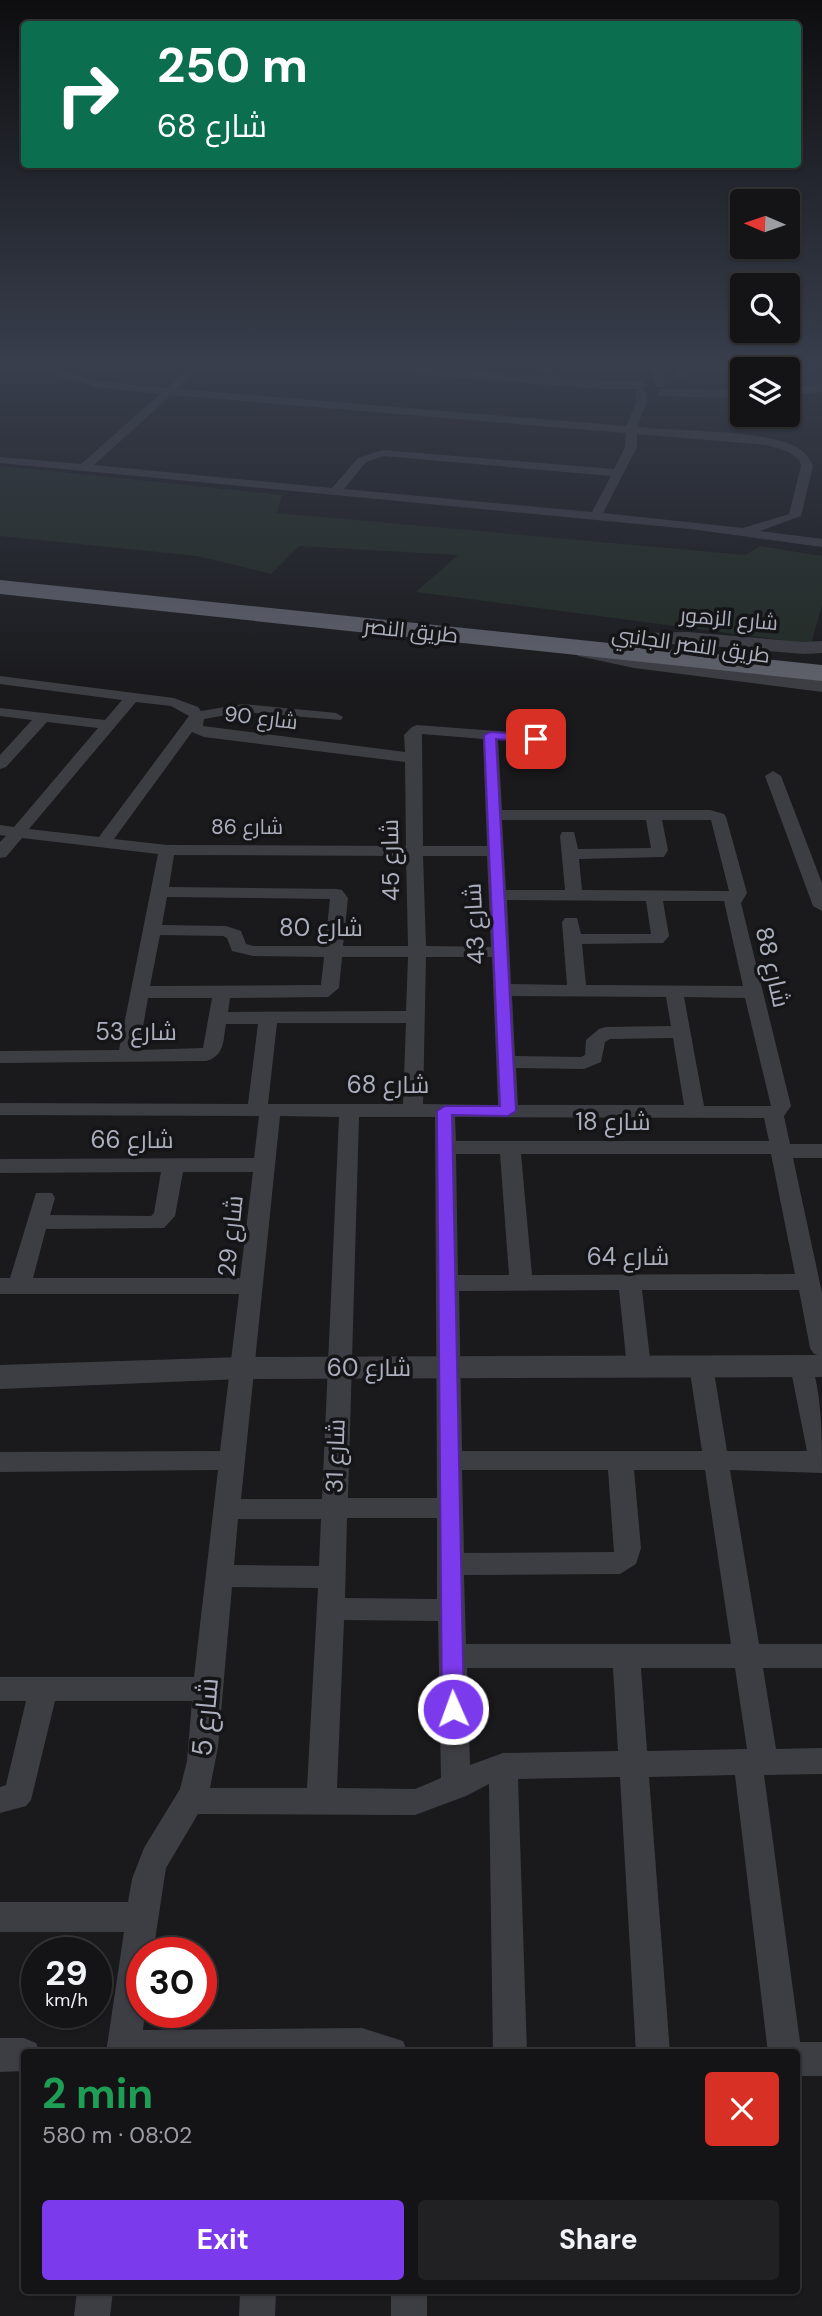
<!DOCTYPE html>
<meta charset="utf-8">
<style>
body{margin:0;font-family:"DM Sans",Cairo,sans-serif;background:#212123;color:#f1f3f6;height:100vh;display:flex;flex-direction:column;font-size:26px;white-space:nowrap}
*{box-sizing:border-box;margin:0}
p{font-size:23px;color:#9d9ea1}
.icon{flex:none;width:38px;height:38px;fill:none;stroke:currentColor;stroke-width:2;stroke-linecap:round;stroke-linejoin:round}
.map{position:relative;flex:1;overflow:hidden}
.side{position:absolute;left:21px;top:2049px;width:779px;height:245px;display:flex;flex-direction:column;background:#141416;border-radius:7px;box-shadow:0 2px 5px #0004,0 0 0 2px #333335}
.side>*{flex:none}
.banner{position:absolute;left:21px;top:21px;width:780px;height:147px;border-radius:7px;box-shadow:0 2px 5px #0004,0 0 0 2px #333335;background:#0b6e4f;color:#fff;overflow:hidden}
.needle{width:46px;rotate:272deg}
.buttons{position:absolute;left:730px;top:189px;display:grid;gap:14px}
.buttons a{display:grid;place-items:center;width:70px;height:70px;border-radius:7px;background:#141416;box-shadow:0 2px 5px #0004,0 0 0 2px #333335;font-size:35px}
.speed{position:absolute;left:21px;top:1937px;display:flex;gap:14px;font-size:35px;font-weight:700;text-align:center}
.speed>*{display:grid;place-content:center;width:91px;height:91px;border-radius:50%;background:#141416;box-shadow:0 2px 5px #0004,0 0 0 2px #333335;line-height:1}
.speed small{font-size:18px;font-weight:400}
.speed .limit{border:10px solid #d22;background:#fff;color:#111}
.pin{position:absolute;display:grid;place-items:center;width:60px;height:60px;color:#fff;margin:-30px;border-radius:14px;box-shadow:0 4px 10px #0006}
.me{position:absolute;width:77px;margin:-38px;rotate:358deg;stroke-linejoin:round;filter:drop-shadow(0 0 5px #0008)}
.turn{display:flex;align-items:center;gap:24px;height:147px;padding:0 21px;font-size:32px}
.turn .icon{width:91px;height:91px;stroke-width:2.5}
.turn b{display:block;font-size:49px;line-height:60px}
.round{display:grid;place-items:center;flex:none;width:74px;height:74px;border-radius:7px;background:#212123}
.head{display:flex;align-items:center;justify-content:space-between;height:119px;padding:0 21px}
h1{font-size:42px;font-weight:700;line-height:52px;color:#1e9e55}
.cta{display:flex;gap:14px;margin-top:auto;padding:14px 21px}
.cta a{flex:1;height:80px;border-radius:7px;background:#7c3aed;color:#fff;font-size:28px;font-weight:700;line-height:80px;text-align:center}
.cta a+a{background:#212123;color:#f1f3f6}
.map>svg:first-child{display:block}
.green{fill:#212b24}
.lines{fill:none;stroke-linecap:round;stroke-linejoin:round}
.minor{fill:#3d3d44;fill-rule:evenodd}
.tertiary{fill:#3d3d44;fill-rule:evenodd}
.trunk{fill:#5e606a;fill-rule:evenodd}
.route{fill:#7c3aed;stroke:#51269a;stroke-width:2}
.labels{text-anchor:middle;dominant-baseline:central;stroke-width:7;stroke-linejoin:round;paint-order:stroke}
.far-street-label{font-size:21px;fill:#acafbd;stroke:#151518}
.street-label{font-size:24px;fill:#acafbd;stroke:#151518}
.near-street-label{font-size:28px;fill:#acafbd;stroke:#151518}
</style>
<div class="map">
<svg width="822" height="2316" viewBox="0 0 822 2316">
<rect width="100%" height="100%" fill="#1a1a1d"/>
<polygon class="green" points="0,466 282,495 277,513 746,555 760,546 822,556 822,605 811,644 416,592 458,555 299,546 271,574 197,556 0,536"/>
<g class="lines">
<g class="minor">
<path d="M 10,361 L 27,361 L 98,381 L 167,388 L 197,361 L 208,361 L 178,389 L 626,426 L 636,403 L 636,392 L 641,389 L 646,392 L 646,403 L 637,427 C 678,431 761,430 795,446 C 804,451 809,457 813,466 L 801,516 L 760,531 L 822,539 L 822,547 L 690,529 L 0,463 L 0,457 L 81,464 L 160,394 L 97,387 ZM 171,395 L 626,433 L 625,447 L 614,469 L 383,450 L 358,458 L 332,488 L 94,465 ZM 637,434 L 767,445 L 789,452 L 799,460 L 801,466 L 789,514 L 743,528 L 603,513 L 637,447 ZM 384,456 L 611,476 L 592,512 L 344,489 L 366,462 Z"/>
<polygon points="533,361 544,361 566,381 557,383"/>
<polygon points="643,361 654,361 662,370 665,387 657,387 652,371"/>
<polygon points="689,361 700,361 703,365 683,378 675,378 675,374 692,364"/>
<polygon points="768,361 778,361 781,368 772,369"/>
<path d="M 0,676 L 174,698 L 198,707 L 201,711 L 243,704 L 336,713 L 343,717 L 341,720 L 243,712 L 204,719 L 203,726 L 405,752 L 404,735 L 412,727 L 417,725 L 536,734 L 541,736 L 544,739 L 541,742 L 498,740 L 502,810 L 710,810 L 724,814 L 726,817 L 747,893 L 741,903 L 791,1106 L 784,1116 L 790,1144 L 822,1144 L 822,1158 L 793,1158 L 822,1293 L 822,1356 L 814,1354 L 810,1348 L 799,1290 L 642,1290 L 651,1367 L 647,1373 L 639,1376 L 631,1373 L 627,1367 L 619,1290 L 459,1291 L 462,1451 L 702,1451 L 689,1366 L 693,1360 L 701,1357 L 709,1360 L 713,1366 L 727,1451 L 807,1451 L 790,1366 L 794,1360 L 802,1357 L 810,1360 C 822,1391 822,1438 822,1473 L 730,1470 L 759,1644 L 822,1644 L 822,1668 L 763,1668 L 776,1749 L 822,1748 L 822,1774 L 764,1775 L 800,2042 L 822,2042 L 822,2076 L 796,2076 L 796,2053 L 768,2053 L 735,1775 L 649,1777 L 670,2053 L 636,2053 L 620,1777 L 518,1779 L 527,2053 L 493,2053 L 489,1784 L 466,1796 L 415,1815 L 198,1814 L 166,1868 L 153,1953 L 142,1953 L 142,2012 L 145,2012 L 143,2030 L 362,2028 L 403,2041 L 408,2053 L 106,2053 L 124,1932 L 0,1932 L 0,1902 L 128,1902 L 132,1879 L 144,1848 L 180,1789 L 187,1761 L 192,1701 L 55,1701 L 31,1800 L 26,1806 L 0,1813 L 0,1787 L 6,1785 L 26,1701 L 0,1701 L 0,1677 L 194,1677 L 218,1470 L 0,1472 L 0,1452 L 220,1451 L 239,1294 L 0,1294 L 0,1278 L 10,1278 L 36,1193 L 52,1193 L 55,1198 L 50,1215 L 151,1216 L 154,1213 L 161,1172 L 0,1173 L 0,1159 L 254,1158 L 259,1116 L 0,1115 L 0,1103 L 248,1104 L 258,1024 L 226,1024 C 223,1040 225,1056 206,1061 L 0,1063 L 0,1051 L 119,1050 L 158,854 L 22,838 L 6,857 L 0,858 L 0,842 L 6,836 L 0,835 L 0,825 L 14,827 L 98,728 L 47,722 L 6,767 L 0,769 L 0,755 L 32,720 L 0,716 L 0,708 L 105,720 L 122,700 L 0,684 ZM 136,702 L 171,706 L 189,716 L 99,837 L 29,829 ZM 192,732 L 204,737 L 405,762 L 406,846 L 167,845 L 114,839 ZM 422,734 L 483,739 L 487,846 L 423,846 ZM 502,820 L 646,820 L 651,848 L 578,849 L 574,832 L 562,832 L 560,836 L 565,890 L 506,890 ZM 662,820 L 711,820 L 729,891 L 582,890 L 579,859 L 664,857 L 668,850 ZM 174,855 L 406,856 L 408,946 L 343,946 L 348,898 L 342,890 L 336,889 L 169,887 ZM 423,856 L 487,856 L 491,947 L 426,946 ZM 167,897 L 330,899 L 325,946 L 253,946 L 246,944 L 241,931 L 226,926 L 162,925 ZM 507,900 L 646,901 L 651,934 L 581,934 L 577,918 L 565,918 L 562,922 L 567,985 L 511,984 ZM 663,901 L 724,901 L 743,986 L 586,985 L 582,944 L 663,943 L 669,936 ZM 160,935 L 223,936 L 227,938 L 232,951 L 253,956 L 324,957 L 321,985 L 150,986 ZM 342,957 L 408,957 L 406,1011 L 228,1012 L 230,998 L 328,997 L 339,988 ZM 426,957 L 492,957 L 498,1105 L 423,1104 ZM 512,996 L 666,997 L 671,1026 L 606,1027 L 599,1029 L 586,1040 L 585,1055 L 581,1057 L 515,1056 ZM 684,997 L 745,998 L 771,1106 L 704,1106 ZM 148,998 L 212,998 L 203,1048 L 139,1050 ZM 277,1023 L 406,1023 L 403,1104 L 268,1104 ZM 673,1038 L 684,1105 L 518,1105 L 516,1068 L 584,1069 L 601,1062 L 605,1042 L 610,1039 ZM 280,1116 L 339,1117 L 322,1499 L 241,1499 ZM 359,1117 L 435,1117 L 437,1498 L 348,1498 ZM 455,1117 L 764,1118 L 769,1141 L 456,1141 ZM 456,1154 L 500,1154 L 509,1275 L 458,1275 ZM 521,1154 L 771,1154 L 795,1274 L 532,1275 ZM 183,1172 L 253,1172 L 240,1278 L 33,1278 L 46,1229 L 164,1228 L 175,1216 ZM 462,1470 L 608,1470 L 614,1552 L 464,1553 ZM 634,1470 L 705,1470 L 731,1644 L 466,1644 L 464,1575 L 620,1574 L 636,1564 L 641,1548 ZM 347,1518 L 437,1518 L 437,1599 L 345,1598 ZM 238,1519 L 321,1519 L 319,1566 L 234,1565 ZM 232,1587 L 318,1588 L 307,1788 L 210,1788 L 218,1747 ZM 344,1620 L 438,1621 L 441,1778 L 415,1789 L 337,1788 ZM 467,1668 L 613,1668 L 618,1751 L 503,1753 L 470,1765 ZM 641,1668 L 735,1668 L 747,1749 L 647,1751 Z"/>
<polygon points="773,771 781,776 822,883 822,911 813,906 765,776"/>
<polygon points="0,2038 24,2038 36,2043 40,2053 24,2053 24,2071 0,2072"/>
<polygon points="77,2291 113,2291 110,2316 74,2316"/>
<polygon points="240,2291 276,2291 275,2316 239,2316"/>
<rect x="391" y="2291" width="36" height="25"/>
</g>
<g class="tertiary">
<polygon points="300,361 359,361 601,381 641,381 648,385 641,389 601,389 306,365"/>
<polygon points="822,384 822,392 788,395 788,387"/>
<polygon points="663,389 742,390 742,398 658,396 658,390"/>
<polygon points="688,632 804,642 822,641 822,653 804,654 688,644 632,645 623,639 632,633"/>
<polygon points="585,646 634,656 822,680 822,692 634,668 578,656 576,652"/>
<polygon points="822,1355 822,1377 242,1379 0,1389 0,1365 242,1357"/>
</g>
<polygon class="trunk" points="0,580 822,665 822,681 0,594"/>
</g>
<linearGradient id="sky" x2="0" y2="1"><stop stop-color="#0e0e10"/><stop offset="0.53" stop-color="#383e4c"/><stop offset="1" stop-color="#383e4c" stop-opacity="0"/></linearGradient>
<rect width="822" height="686" fill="url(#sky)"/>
<polygon class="route" points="490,732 536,735 542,739 536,742 496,739 516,1111 508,1116 452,1115 464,1709 461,1715 453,1718 446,1715 442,1709 437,1111 445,1106 500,1106 484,735"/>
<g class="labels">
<g class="far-street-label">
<text transform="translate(729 619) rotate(5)">شارع الزهور</text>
<text transform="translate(411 631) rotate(6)">طريق النصر</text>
<text transform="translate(691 645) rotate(8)">طريق النصر الجانبي</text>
<text transform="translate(261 718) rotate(7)">شارع 90</text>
<text x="247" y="827">شارع 86</text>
</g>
<g class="street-label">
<text transform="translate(390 860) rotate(-91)">شارع 45</text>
<text transform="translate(474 924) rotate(-93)">شارع 43</text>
<text x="321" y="927">شارع 80</text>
<text transform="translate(773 967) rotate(77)">شارع 88</text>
<text x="136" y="1031">شارع 53</text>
<text x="388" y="1084">شارع 68</text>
<text x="613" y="1121">شارع 18</text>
<text x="132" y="1139">شارع 66</text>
<text transform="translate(230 1236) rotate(-84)">شارع 29</text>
<text x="628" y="1256">شارع 64</text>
<text x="369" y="1367">شارع 60</text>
<text transform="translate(335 1456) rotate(-88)">شارع 31</text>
</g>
<g class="near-street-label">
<text transform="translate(205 1717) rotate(-85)">شارع 5</text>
</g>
</g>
</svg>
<div class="buttons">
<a><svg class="needle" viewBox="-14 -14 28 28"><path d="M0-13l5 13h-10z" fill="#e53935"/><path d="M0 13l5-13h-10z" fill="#9d9ea1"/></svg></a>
<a><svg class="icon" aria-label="search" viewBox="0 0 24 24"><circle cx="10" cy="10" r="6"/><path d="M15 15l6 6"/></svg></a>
<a><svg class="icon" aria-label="layers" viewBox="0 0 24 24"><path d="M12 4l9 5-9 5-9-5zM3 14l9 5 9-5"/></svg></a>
</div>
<div class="speed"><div>29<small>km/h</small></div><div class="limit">30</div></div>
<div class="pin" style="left:536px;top:739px;background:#d93025"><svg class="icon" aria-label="arrive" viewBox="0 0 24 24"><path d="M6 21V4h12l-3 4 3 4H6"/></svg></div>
<svg class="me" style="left:453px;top:1709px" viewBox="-20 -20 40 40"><circle r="17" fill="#7c3aed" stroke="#fff" stroke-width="3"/><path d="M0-11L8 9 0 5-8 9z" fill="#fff"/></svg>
<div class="banner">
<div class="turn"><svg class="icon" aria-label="right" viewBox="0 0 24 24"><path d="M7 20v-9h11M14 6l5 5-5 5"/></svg><div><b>250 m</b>شارع 68</div></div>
</div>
<section class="side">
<div class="head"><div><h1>2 min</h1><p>580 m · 08:02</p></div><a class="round" style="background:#d93025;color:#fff"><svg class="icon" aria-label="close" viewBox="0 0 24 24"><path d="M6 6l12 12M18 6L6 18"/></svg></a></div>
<div class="cta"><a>Exit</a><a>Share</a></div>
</section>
</div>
